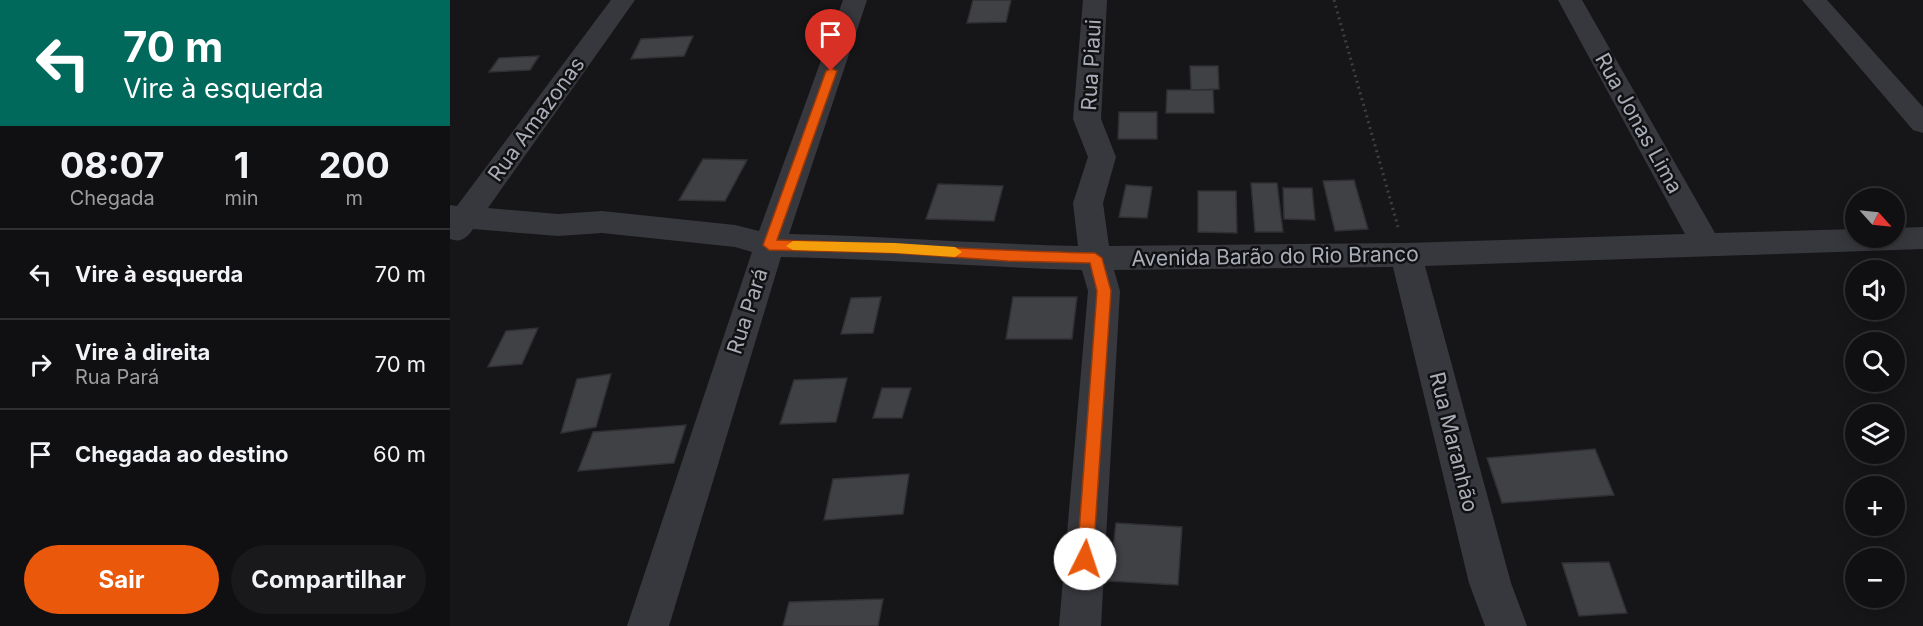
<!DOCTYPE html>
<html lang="pt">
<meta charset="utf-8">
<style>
body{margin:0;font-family:Inter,sans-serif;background:#19191b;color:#f1f3f6;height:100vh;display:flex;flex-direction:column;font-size:22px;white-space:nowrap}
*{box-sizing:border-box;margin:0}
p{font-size:20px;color:#9c9d9f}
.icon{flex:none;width:33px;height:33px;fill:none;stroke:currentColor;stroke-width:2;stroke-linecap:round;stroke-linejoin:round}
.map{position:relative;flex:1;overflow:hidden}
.panel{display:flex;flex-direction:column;background:#101012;width:450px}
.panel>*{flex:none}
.guide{background:#00695c;color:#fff;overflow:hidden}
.needle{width:39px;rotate:117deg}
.fabs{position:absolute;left:1395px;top:188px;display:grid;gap:12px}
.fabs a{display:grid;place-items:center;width:60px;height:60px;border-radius:50%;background:#101012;box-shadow:0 3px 15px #0003,0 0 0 2px #303032;font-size:30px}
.pin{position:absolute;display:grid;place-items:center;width:51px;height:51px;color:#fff;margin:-62px -26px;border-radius:50% 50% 50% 0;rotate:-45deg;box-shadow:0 0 6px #0007}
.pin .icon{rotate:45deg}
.me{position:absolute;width:66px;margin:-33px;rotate:4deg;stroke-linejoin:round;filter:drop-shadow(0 0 4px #0008)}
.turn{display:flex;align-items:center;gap:21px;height:126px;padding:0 24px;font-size:27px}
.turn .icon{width:78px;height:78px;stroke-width:2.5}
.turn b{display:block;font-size:42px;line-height:51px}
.eta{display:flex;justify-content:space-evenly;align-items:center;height:102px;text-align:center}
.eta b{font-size:36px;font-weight:700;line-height:42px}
.action{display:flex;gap:12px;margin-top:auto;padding:12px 24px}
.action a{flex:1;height:69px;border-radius:36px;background:#ea580c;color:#fff;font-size:24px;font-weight:700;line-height:69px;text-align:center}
.action a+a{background:#19191b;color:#f1f3f6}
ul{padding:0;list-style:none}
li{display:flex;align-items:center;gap:18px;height:90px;padding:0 24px;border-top:2px solid #303032}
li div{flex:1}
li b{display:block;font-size:22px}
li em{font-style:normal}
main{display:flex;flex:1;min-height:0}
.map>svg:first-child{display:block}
.building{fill:#404145;stroke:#303034;stroke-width:1.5}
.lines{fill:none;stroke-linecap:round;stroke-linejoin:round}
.path{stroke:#3d3f44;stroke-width:3;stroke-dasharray:2 4;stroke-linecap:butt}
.minor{fill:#37383d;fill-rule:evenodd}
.route{fill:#ea580c;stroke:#983908;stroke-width:1.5}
.slow{fill:#f59e0b}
.labels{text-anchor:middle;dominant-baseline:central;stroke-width:5;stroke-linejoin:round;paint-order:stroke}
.street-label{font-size:21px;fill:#a8adb8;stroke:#111113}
</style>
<main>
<section class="panel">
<div class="guide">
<div class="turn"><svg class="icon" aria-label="left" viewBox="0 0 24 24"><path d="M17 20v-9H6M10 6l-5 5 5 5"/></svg><div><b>70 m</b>Vire à esquerda</div></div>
</div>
<div class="eta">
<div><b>08:07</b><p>Chegada</p></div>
<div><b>1</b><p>min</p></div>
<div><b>200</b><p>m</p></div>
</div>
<ul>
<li><svg class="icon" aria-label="left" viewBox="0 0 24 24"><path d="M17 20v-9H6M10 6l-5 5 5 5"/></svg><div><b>Vire à esquerda</b></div><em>70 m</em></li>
<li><svg class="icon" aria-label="right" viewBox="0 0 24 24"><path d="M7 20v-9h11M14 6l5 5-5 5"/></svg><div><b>Vire à direita</b><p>Rua Pará</p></div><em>70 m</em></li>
<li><svg class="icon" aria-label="arrive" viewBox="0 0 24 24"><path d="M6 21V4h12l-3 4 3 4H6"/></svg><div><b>Chegada ao destino</b></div><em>60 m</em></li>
</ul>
<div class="action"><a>Sair</a><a>Compartilhar</a></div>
</section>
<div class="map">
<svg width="1473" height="626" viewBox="0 0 1473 626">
<rect width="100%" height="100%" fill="#161618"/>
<g class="building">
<polygon points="523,0 561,0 556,22 517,23"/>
<polygon points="243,36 234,56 181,59 191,39"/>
<polygon points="89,56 80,70 39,72 49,58"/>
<polygon points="740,66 768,66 769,89 741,90"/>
<polygon points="717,90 763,90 764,113 716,113"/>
<polygon points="669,112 707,112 707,139 668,139"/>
<polygon points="253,159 297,160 275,201 229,200"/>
<polygon points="904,180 918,229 885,231 873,181"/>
<polygon points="801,183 827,183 833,232 805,232"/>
<polygon points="488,184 553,186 544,221 476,219"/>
<polygon points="676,185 702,187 697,218 669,217"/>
<polygon points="833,188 862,188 865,220 834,219"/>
<polygon points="748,191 786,191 787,233 748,232"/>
<polygon points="431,297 423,333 391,334 401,298"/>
<polygon points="563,297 627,297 622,339 556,339"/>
<polygon points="88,328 72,364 38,367 56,331"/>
<polygon points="161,374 146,427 111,433 127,379"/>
<polygon points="397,378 386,422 330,424 344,380"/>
<polygon points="432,388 461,388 452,418 423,418"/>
<polygon points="236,425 224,463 128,471 143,432"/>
<polygon points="1145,449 1164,495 1052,503 1037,458"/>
<polygon points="459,474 453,514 374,520 383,479"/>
<polygon points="666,523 732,527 728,585 659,581"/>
<polygon points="1159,562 1177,613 1129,616 1112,563"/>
<polygon points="433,599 428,626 333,626 339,602"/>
</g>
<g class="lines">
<polyline class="path" points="884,0 948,227"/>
<g class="minor">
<path d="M 161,0 L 185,0 L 38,208 L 108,214 L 152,211 L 285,225 L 309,231 L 393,0 L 417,0 L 339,234 C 435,236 531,244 628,246 L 623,203 L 638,157 L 623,119 L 633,0 L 657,0 L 651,119 L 666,157 L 653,203 L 659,246 L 956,243 L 1235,234 L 1108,0 L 1132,0 L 1265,233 L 1406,229 L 1406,237 L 1444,237 L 1444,228 L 1473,227 L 1473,249 L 975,266 L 1061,583 L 1077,626 L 1035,626 L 1019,583 L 943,267 L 664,270 L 670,291 L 651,626 L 609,626 L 638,291 L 632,270 C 532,267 432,259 331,257 L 219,626 L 177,626 L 302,252 L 285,247 L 152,233 L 108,236 L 23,229 C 17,238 11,243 0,239 L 0,205 L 7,206 Z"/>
<polygon points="1352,0 1377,0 1473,107 1473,133 1463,130"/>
</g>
</g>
<path class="route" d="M 381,68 L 387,71 L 327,240 C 433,243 539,251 645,253 L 652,258 L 661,291 L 643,559 L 641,565 L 635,567 L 629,565 L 627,559 L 647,291 L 640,263 L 558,261 L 445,253 L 319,250 L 313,245 L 376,71 Z"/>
<polygon class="slow" points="343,241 445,243 505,247 512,252 505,257 445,253 343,250 336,246"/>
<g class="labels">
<g class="street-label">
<text transform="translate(641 65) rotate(-87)">Rua Piaui</text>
<text transform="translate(86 119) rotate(-54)">Rua Amazonas</text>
<text transform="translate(1189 123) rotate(61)">Rua Jonas Lima</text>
<text transform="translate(825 256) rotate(-1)">Avenida Barão do Rio Branco</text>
<text transform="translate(297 311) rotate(-72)">Rua Pará</text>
<text transform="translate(1004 442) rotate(76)">Rua Maranhão</text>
</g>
</g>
</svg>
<div class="fabs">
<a><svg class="needle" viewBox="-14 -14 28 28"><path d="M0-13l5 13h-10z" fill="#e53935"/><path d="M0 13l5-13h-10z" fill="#9c9d9f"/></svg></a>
<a><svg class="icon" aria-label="sound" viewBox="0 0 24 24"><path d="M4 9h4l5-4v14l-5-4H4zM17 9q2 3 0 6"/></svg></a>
<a><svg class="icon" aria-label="search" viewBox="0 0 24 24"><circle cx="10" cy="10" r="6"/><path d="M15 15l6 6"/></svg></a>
<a><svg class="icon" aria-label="layers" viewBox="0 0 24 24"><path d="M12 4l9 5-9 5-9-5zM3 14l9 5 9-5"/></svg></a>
<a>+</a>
<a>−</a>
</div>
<div class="pin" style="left:381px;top:71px;background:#d93025"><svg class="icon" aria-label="arrive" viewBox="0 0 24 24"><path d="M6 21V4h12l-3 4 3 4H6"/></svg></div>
<svg class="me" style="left:635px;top:559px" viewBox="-20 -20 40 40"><circle r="19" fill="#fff"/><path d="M0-13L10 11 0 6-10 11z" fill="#ea580c"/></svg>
</div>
</main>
